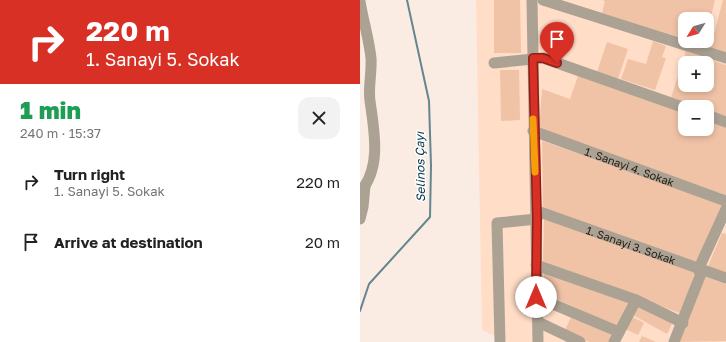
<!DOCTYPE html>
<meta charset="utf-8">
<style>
body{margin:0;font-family:"Golos Text",sans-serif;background:#f2f2f2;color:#222;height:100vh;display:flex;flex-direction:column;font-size:15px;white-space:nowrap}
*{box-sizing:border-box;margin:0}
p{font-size:13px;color:#767676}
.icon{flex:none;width:22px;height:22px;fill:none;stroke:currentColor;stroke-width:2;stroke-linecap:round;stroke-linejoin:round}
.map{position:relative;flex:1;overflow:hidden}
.details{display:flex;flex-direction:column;background:#fff;width:360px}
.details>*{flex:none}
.top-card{background:#d93025;color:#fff;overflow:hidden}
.needle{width:26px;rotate:233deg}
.buttons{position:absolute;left:318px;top:12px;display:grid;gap:8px}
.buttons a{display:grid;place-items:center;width:36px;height:36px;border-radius:8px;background:#fff;box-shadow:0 2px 6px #0003;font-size:20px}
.pin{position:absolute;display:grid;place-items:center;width:34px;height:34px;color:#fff;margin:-41px -17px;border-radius:50% 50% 50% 0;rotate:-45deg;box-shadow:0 0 4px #0007}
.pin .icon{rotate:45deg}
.me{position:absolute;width:44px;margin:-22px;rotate:0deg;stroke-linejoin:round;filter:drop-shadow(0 0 3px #0008)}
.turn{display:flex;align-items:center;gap:14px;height:84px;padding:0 20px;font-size:18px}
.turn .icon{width:52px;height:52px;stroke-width:2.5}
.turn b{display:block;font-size:28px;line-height:34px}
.round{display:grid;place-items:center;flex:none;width:42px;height:42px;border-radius:12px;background:#f2f2f2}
.headline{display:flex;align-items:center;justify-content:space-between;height:68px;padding:0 20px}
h1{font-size:24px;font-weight:800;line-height:30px;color:#1e9e55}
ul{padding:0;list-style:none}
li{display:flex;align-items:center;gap:12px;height:60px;padding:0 20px}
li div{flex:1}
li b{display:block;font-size:15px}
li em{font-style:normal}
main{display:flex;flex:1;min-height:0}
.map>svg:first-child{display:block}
.built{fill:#ffddc7;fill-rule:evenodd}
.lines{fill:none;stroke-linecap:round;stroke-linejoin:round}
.stream{stroke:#648592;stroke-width:2}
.building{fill:#f0c3a7;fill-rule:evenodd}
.minor{stroke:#aba294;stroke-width:11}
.route-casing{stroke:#8d1f18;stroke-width:10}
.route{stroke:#d93025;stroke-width:7}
.slow{stroke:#f59e0b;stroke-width:7}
.labels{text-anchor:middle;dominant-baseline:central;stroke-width:3;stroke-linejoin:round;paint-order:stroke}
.street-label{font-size:11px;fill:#271b13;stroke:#fdfdfd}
.water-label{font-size:12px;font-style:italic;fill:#073747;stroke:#fdfdfd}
</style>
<main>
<section class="details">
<div class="top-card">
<div class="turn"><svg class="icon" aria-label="right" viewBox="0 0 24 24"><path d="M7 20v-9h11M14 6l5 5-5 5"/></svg><div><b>220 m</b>1. Sanayi 5. Sokak</div></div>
</div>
<div class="headline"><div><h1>1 min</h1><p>240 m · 15:37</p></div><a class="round"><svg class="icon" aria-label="close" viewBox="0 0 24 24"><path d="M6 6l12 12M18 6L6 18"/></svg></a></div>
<ul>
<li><svg class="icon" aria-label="right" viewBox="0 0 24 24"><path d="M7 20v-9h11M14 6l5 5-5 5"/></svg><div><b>Turn right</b><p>1. Sanayi 5. Sokak</p></div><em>220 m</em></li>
<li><svg class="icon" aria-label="arrive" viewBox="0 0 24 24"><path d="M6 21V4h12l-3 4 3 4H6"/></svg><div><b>Arrive at destination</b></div><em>20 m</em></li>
</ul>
</section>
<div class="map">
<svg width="366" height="342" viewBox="0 0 366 342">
<rect width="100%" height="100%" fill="#fbece3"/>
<path class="built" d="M 116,0 L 366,0 L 366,342 L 148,342 L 122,330 ZM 325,19 L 347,19 L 347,41 L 325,41 ZM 325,63 L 347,63 L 347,85 L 325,85 ZM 325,107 L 347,107 L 347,129 L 325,129 Z"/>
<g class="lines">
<polyline class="stream" points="0,311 9,284 70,217 71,166 69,101 47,0"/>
</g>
<g class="building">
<polygon points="134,0 160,0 161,53 134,53"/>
<polygon points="242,0 355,0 348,29 347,19 325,19 325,39 242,13 245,1"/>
<polygon points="363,0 366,0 366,54 350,49"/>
<polygon points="293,41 306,46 302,57 306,58 295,90 261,79 268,59 286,64"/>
<polygon points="247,42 268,49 258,79 237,72"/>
<path d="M 326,51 L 366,65 L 366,117 L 347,110 L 347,107 L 337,107 L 311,98 ZM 325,63 L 347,63 L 347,85 L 325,85 Z"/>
<polygon points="140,70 159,70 160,120 141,121"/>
<polygon points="218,76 325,111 325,129 347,129 347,119 366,125 366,195 179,130 182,89 210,99"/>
<polygon points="182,141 363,203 337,263 183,209"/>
<polygon points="184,219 335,271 322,314 183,262"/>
<polygon points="362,233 366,234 366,274 348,266"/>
<polygon points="184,271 268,303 258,327 183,293"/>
<polygon points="343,276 366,284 366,341 318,342"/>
<polygon points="276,305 312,324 307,334 271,314"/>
<polygon points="212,315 252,335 249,342 229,342 205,330"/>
<polygon points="271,316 284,323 278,335 265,329"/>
<polygon points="282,336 296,342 279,342"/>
</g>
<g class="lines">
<g class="minor">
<polyline points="172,0 178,342"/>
<polyline points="183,0 366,58"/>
<path d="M 0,1 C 3,20 9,39 11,58 C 12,72 8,87 10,101 C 14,130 22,168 0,192"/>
<polyline points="134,63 183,58 325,108"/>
<polyline points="347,115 366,122"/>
<path id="s1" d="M 173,131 L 366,201"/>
<path id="s2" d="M 177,211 L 366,278"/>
<polyline points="0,219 3,207 5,186"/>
<polyline points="176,265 276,300 323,323"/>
<polyline points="176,297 259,332"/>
<polyline points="178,322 220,342"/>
<polyline points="140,342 137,223 177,219"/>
<polyline points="254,342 276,300"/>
<polyline points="314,342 340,276 339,268 366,209"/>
</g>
</g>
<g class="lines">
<g class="route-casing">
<polyline id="route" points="176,297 177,219 173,58 183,58 197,63"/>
</g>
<use href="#route" class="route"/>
<polyline class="slow" points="173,119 175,172"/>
</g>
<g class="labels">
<g class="street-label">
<text stroke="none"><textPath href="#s1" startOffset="103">1. Sanayi 4. Sokak</textPath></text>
<text stroke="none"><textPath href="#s2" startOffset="100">1. Sanayi 3. Sokak</textPath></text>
</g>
<g class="water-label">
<text transform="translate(60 167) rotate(-91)">Selinos Çayı</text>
</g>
</g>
</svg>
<div class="buttons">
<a><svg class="needle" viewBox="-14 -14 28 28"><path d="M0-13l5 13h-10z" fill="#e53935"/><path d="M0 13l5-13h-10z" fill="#767676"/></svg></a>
<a>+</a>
<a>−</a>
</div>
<div class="pin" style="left:197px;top:63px;background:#d93025"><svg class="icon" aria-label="arrive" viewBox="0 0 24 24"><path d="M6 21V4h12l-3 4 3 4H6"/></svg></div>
<svg class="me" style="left:176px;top:297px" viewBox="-20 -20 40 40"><circle r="19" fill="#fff"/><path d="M0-13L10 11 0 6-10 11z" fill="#d93025"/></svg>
</div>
</main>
